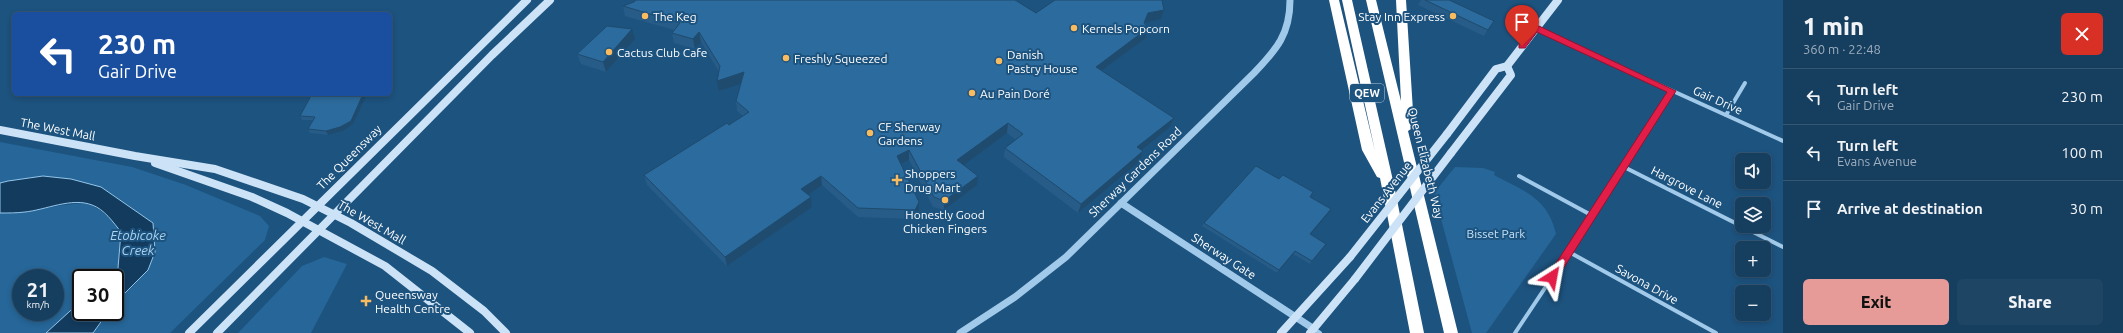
<!DOCTYPE html>
<meta charset="utf-8">
<style>
body{margin:0;font-family:Ubuntu,sans-serif;background:#1f4565;color:#f1f3f6;height:100vh;display:flex;flex-direction:column;font-size:15px;white-space:nowrap}
*{box-sizing:border-box;margin:0}
p{font-size:13px;color:#9eaebd}
.icon{flex:none;width:22px;height:22px;fill:none;stroke:currentColor;stroke-width:2;stroke-linecap:round;stroke-linejoin:round}
.map{position:relative;flex:1;overflow:hidden}
.details{display:flex;flex-direction:column;background:#163e5f;width:340px}
.details>*{flex:none}
.banner{position:absolute;left:12px;top:12px;width:380px;height:84px;border-radius:6px;box-shadow:0 2px 6px #0003,0 0 0 1px #355774;background:#1a4fa0;color:#fff;overflow:hidden}
.buttons{position:absolute;left:1735px;top:153px;display:grid;gap:8px}
.buttons a{display:grid;place-items:center;width:36px;height:36px;border-radius:6px;background:#163e5f;box-shadow:0 2px 6px #0003,0 0 0 1px #355774;font-size:20px}
.speed{position:absolute;left:12px;top:269px;display:flex;gap:8px;font-size:20px;font-weight:700;text-align:center}
.speed>*{display:grid;place-content:center;width:52px;height:52px;border-radius:50%;background:#163e5f;box-shadow:0 2px 6px #0003,0 0 0 1px #355774;line-height:1}
.speed small{font-size:10px;font-weight:400}
.speed .limit{border:2px solid #111;border-radius:6px;background:#fff;color:#111}
.pin{position:absolute;display:grid;place-items:center;width:34px;height:34px;color:#fff;margin:-41px -17px;border-radius:50% 50% 50% 0;rotate:-45deg;box-shadow:0 0 4px #0007}
.pin .icon{rotate:45deg}
.me{position:absolute;width:44px;margin:-22px;rotate:34deg;stroke-linejoin:round;filter:drop-shadow(0 0 3px #0008)}
.turn{display:flex;align-items:center;gap:14px;height:84px;padding:0 20px;font-size:18px}
.turn .icon{width:52px;height:52px;stroke-width:2.5}
.turn b{display:block;font-size:28px;line-height:34px}
.round{display:grid;place-items:center;flex:none;width:42px;height:42px;border-radius:6px;background:#1f4565}
.head{display:flex;align-items:center;justify-content:space-between;height:68px;padding:0 20px}
h1{font-size:24px;font-weight:800;line-height:30px}
.action{display:flex;gap:8px;margin-top:auto;padding:8px 20px}
.action a{flex:1;height:46px;border-radius:6px;background:#e69b98;color:#111;font-size:16px;font-weight:800;line-height:46px;text-align:center}
.action a+a{background:#1f4565;color:#f1f3f6}
ul{padding:0;list-style:none}
li{display:flex;align-items:center;gap:12px;height:56px;padding:0 20px;border-top:1px solid #355774}
li div{flex:1}
li b{display:block;font-size:15px}
li em{font-style:normal}
main{display:flex;flex:1;min-height:0}
.map>svg:first-child{display:block}
.green{fill:#266698;fill-rule:evenodd}
.water{fill:#133b5e;stroke:#94c6ea}
.lines{fill:none;stroke-linecap:round;stroke-linejoin:round}
.minor{stroke:#a1c9e9;stroke-width:4}
.tertiary{stroke:#a1c9e9;stroke-width:7}
.secondary{stroke:#cce3f7;stroke-width:8}
.motorway{fill:#fff;fill-rule:evenodd}
.secondary-bridge{stroke:#cce3f7;stroke-width:8}
.wall{fill:#265c87}
.shaded-wall{fill:#1f4b6e}
.building{fill:#2c6b9d;stroke:#1f4b6e}
.route{fill:#e11d48;stroke:#92132f}
.poi-dot{fill:#f8bb5f;stroke:#1d537f;stroke-width:1.5}
.labels{text-anchor:middle;dominant-baseline:central;stroke-width:4;stroke-linejoin:round;paint-order:stroke}
.shield{fill:#1d537f;stroke:#bbcbd9;stroke-width:1}
.shield-label{font-size:11px;font-weight:bold;fill:#fff}
.poi-label{font-size:12px;fill:#fff;stroke:#1d537f;text-anchor:start}
.street-label{font-size:12px;fill:#fff;stroke:#1d537f}
.park-label{font-size:12px;fill:#c5e1f7;stroke:#1d537f}
.water-label{font-size:13px;font-style:italic;fill:#acd3f0;stroke:#1d537f}
</style>
<main>
<div class="map">
<svg width="1783" height="333" viewBox="0 0 1783 333">
<rect width="100%" height="100%" fill="#1d537f"/>
<g class="green">
<path d="M 0,142 L 132,167 L 186,185 L 260,216 L 269,226 L 265,240 L 170,333 L 93,333 L 108,312 L 115,312 C 115,293 126,295 136,283 C 140,277 150,233 153,223 L 101,187 L 8,181 L 0,183 Z"/>
<path d="M 1455,167 L 1483,168 L 1495,172 L 1494,175 C 1524,191 1548,198 1556,234 L 1486,333 L 1472,333 L 1434,193 Z"/>
<path d="M 84,203 C 101,207 111,219 121,232 L 118,268 L 111,278 L 81,278 L 81,301 L 46,333 L 0,333 L 0,213 C 29,212 56,205 84,203 ZM 21,278 L 55,278 L 55,312 L 21,312 Z"/>
<polygon points="324,257 347,264 311,333 238,333 302,266"/>
</g>
<g class="water">
<path d="M 43,176 L 71,179 L 101,187 L 153,223 L 155,252 L 148,270 L 115,303 L 115,278 L 111,278 L 118,268 L 121,232 C 113,222 104,209 92,205 C 72,197 45,210 25,212 C 17,213 8,213 0,213 L 0,183 L 8,181 Z"/>
<polygon points="81,301 81,312 108,312 93,333 46,333"/>
</g>
<g class="lines">
<g class="minor">
<polyline points="1536,29 1783,141"/>
<polyline points="1726,115 1745,83"/>
<polyline points="1624,167 1783,247"/>
<polyline points="1519,176 1593,216"/>
<polyline points="1569,252 1716,333"/>
<polyline points="1314,329 1320,333"/>
<polyline points="1515,333 1593,216 1672,91"/>
</g>
<g class="tertiary">
<polyline points="1121,203 1314,329"/>
<path d="M 960,333 L 1015,297 L 1066,257 L 1254,73 C 1277,49 1290,34 1290,0"/>
</g>
<g class="secondary">
<polyline points="0,130 135,156 215,169 303,199 351,223 432,271 484,311 506,333"/>
<polyline points="1447,134 1496,69 1507,66 1558,0"/>
<polyline points="1451,153 1511,75 1507,66"/>
<polyline points="155,163 252,197 287,213 385,266 470,333"/>
<polyline points="189,333 527,0"/>
<polyline points="217,333 492,55 550,0"/>
<polyline points="1281,333 1350,257"/>
<polyline points="1310,333 1355,279"/>
</g>
<g class="motorway">
<polygon points="1329,0 1339,0 1375,151 1342,0 1352,0 1394,185 1424,333 1410,333 1380,178 1377,177 1362,150"/>
<polygon points="1366,0 1376,0 1401,101 1396,0 1406,0 1414,127 1408,131 1458,333 1444,333"/>
</g>
<g class="secondary-bridge">
<polyline points="1350,257 1447,134"/>
<polyline points="1355,279 1451,153"/>
</g>
</g>
<g class="wall">
<polygon points="1421,0 1449,0 1494,21 1484,36 1418,5"/>
<polygon points="634,2 1036,13 1164,10 1161,19 1145,23 1148,28 1146,38 1101,71 1174,118 1170,127 1142,151 1143,151 1140,161 1078,213 1004,157 1005,148 1016,140 1007,133 963,165 977,185 944,210 933,207 909,160 901,164 919,211 915,219 858,217 822,185 808,195 811,197 812,207 727,266 647,185 644,175 743,116 737,111 736,101 741,83 719,91 719,72 701,42 695,49 674,43 672,33 674,30 625,16 623,6"/>
<polygon points="635,39 606,72 581,64 577,54"/>
<polygon points="312,94 353,124 343,131 328,135 310,133 308,129 313,120 302,120 300,116"/>
<polygon points="1279,179 1313,192 1310,197 1329,213 1311,235 1324,247 1310,264 1293,254 1277,273 1202,226 1204,223"/>
</g>
<g class="shaded-wall">
<polygon points="1164,10 1161,19 1145,23 1144,23 1148,13"/>
<polygon points="1494,21 1490,28 1484,36"/>
<polygon points="1148,28 1146,38 1093,77 1096,67"/>
<polygon points="632,29 635,39 606,72 603,62"/>
<polygon points="699,32 701,42 695,49 693,39"/>
<polygon points="744,72 746,82 719,91 717,81"/>
<polygon points="363,94 367,94 353,124 343,131 328,135 326,131"/>
<polygon points="1174,118 1170,127 1134,157 1137,147"/>
<polygon points="1008,123 1007,133 957,170 957,160"/>
<polygon points="909,150 909,160 897,166 897,156"/>
<polygon points="1143,151 1140,161 1078,213 1081,204"/>
<polygon points="821,176 822,185 803,199 801,189"/>
<polygon points="978,176 977,185 944,210 944,201"/>
<polygon points="811,197 812,207 727,266 725,257"/>
<polygon points="919,202 919,211 915,219 915,210"/>
<polygon points="1331,209 1329,213 1308,238 1310,234"/>
<polygon points="1326,244 1324,247 1310,264 1312,261"/>
<polygon points="1295,251 1293,254 1277,273 1279,270"/>
</g>
<g class="building">
<polygon points="636,0 1015,0 1036,13 1055,0 1162,0 1164,10 1148,13 1144,23 1148,28 1096,67 1174,118 1137,147 1143,151 1081,204 1005,148 1023,134 1008,123 957,160 978,176 944,201 934,197 909,150 897,156 919,202 915,210 858,208 821,176 801,189 811,197 725,257 644,175 727,123 729,125 749,112 736,101 744,72 717,81 720,66 699,32 693,39 672,33 680,23 623,6 634,2"/>
<polygon points="1425,0 1449,0 1494,21 1488,30"/>
<polygon points="607,26 632,29 603,62 577,54"/>
<polygon points="312,94 363,94 351,121 340,127 326,131 308,129 315,117 300,116"/>
<polygon points="1256,166 1279,179 1283,175 1313,192 1310,197 1331,209 1310,234 1326,244 1312,261 1295,251 1279,270 1204,223"/>
</g>
<polygon class="route" points="1533,26 1539,26 1676,91 1556,280 1549,280 1549,274 1667,92 1537,32 1525,48 1519,48 1519,44"/>
<g class="poi-dot">
<circle cx="645" cy="16" r="4"/>
<circle cx="1453" cy="16" r="4"/>
<circle cx="1074" cy="28" r="4"/>
<circle cx="609" cy="52" r="4"/>
<circle cx="786" cy="58" r="4"/>
<circle cx="999" cy="61" r="4"/>
<circle cx="972" cy="93" r="4"/>
<circle cx="870" cy="133" r="4"/>
<path d="M895 174h4v4h4v4h-4v4h-4v-4h-4v-4h4z"/>
<circle cx="945" cy="200" r="4"/>
<path d="M364 295h4v4h4v4h-4v4h-4v-4h-4v-4h4z"/>
</g>
<g class="labels">
<rect class="shield" x="1350" y="84" width="34" height="18" rx="3"/>
<g class="shield-label">
<text x="1367" y="93">QEW</text>
</g>
<g class="poi-label">
<text x="653" y="16">The Keg</text>
<text x="1445" y="16" text-anchor="end">Stay Inn Express</text>
<text x="1082" y="28">Kernels Popcorn</text>
<text x="617" y="52">Cactus Club Cafe</text>
<text x="1007" y="54">Danish<tspan x="1007" dy="14">Pastry House</tspan></text>
<text x="794" y="58">Freshly Squeezed</text>
<text x="980" y="93">Au Pain Doré</text>
<text x="878" y="126">CF Sherway<tspan x="878" dy="14">Gardens</tspan></text>
<text x="905" y="173">Shoppers<tspan x="905" dy="14">Drug Mart</tspan></text>
<text x="945" y="214" text-anchor="middle">Honestly Good<tspan x="945" dy="14">Chicken Fingers</tspan></text>
<text x="375" y="294">Queensway<tspan x="375" dy="14">Health Centre</tspan></text>
</g>
<g class="street-label">
<text transform="translate(1718 100) rotate(24)">Gair Drive</text>
<text transform="translate(58 129) rotate(11)">The West Mall</text>
<text transform="translate(349 157) rotate(-45)">The Queensway</text>
<text transform="translate(1426 163) rotate(76)">Queen Elizabeth Way</text>
<text transform="translate(1135 172) rotate(-44)">Sherway Gardens Road</text>
<text transform="translate(1687 187) rotate(27)">Hargrove Lane</text>
<text transform="translate(1386 192) rotate(-52)">Evans Avenue</text>
<text transform="translate(372 222) rotate(30)">The West Mall</text>
<text transform="translate(1224 256) rotate(33)">Sherway Gate</text>
<text transform="translate(1647 284) rotate(29)">Savona Drive</text>
</g>
<g class="park-label">
<text x="1496" y="233">Bisset Park</text>
</g>
<g class="water-label">
<text x="138" y="235">Etobicoke<tspan x="138" dy="15">Creek</tspan></text>
</g>
</g>
</svg>
<div class="buttons">
<a><svg class="icon" aria-label="sound" viewBox="0 0 24 24"><path d="M4 9h4l5-4v14l-5-4H4zM17 9q2 3 0 6"/></svg></a>
<a><svg class="icon" aria-label="layers" viewBox="0 0 24 24"><path d="M12 4l9 5-9 5-9-5zM3 14l9 5 9-5"/></svg></a>
<a>+</a>
<a>−</a>
</div>
<div class="speed"><div>21<small>km/h</small></div><div class="limit">30</div></div>
<div class="pin" style="left:1522px;top:46px;background:#d93025"><svg class="icon" aria-label="arrive" viewBox="0 0 24 24"><path d="M6 21V4h12l-3 4 3 4H6"/></svg></div>
<svg class="me" style="left:1552px;top:277px" viewBox="-20 -20 40 40"><path d="M0-17L14 15 0 8-14 15z" fill="#e11d48" stroke="#fff" stroke-width="4"/></svg>
<div class="banner">
<div class="turn"><svg class="icon" aria-label="left" viewBox="0 0 24 24"><path d="M17 20v-9H6M10 6l-5 5 5 5"/></svg><div><b>230 m</b>Gair Drive</div></div>
</div>
</div>
<section class="details">
<div class="head"><div><h1>1 min</h1><p>360 m · 22:48</p></div><a class="round" style="background:#d93025;color:#fff"><svg class="icon" aria-label="close" viewBox="0 0 24 24"><path d="M6 6l12 12M18 6L6 18"/></svg></a></div>
<ul>
<li><svg class="icon" aria-label="left" viewBox="0 0 24 24"><path d="M17 20v-9H6M10 6l-5 5 5 5"/></svg><div><b>Turn left</b><p>Gair Drive</p></div><em>230 m</em></li>
<li><svg class="icon" aria-label="left" viewBox="0 0 24 24"><path d="M17 20v-9H6M10 6l-5 5 5 5"/></svg><div><b>Turn left</b><p>Evans Avenue</p></div><em>100 m</em></li>
<li><svg class="icon" aria-label="arrive" viewBox="0 0 24 24"><path d="M6 21V4h12l-3 4 3 4H6"/></svg><div><b>Arrive at destination</b></div><em>30 m</em></li>
</ul>
<div class="action"><a>Exit</a><a>Share</a></div>
</section>
</main>
